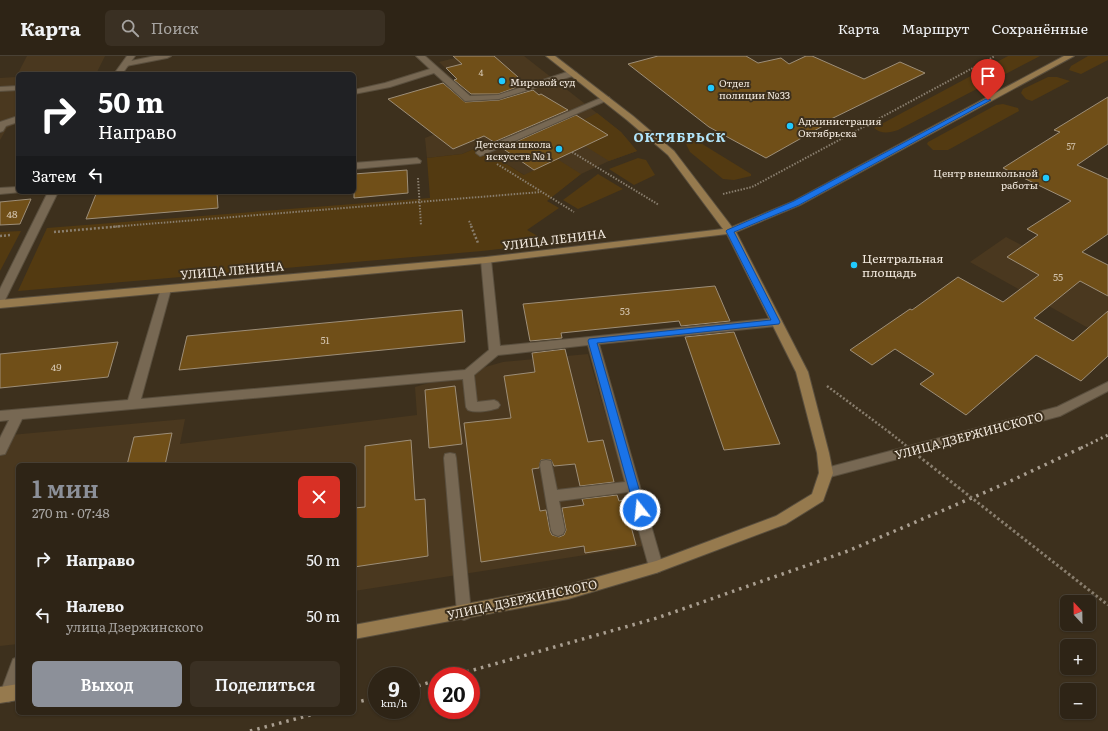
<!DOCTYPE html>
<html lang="ru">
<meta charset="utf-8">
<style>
body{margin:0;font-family:Literata,serif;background:#3a3023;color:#f1f3f6;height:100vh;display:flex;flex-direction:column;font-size:15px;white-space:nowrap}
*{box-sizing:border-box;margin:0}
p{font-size:13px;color:#a7a4a1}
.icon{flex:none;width:22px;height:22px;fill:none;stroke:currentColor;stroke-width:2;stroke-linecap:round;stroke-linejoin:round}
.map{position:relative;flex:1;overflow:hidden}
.drawer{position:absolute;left:16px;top:407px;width:340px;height:252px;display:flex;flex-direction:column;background:#2e2416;border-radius:6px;box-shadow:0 1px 3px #0004,0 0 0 1px #494135}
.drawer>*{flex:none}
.guide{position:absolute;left:16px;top:16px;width:340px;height:122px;border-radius:6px;box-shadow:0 1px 3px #0004,0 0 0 1px #494135;background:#202124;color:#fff;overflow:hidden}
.needle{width:26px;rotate:338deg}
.fabs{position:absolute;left:1060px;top:539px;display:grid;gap:8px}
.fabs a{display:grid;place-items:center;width:36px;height:36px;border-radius:6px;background:#2e2416;box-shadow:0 1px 3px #0004,0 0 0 1px #494135;font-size:20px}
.speed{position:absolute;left:368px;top:611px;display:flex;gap:8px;font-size:20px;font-weight:700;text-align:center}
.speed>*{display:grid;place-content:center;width:52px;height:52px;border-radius:50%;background:#2e2416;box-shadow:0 1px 3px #0004,0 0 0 1px #494135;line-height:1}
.speed small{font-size:10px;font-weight:400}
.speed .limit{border:6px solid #d22;background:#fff;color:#111}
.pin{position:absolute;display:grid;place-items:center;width:34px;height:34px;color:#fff;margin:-41px -17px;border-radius:50% 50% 50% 0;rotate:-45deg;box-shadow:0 0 4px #0007}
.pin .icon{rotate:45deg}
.me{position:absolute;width:44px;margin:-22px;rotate:344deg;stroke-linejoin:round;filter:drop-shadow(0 0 3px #0008)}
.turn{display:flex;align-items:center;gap:14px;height:84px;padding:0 16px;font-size:18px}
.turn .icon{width:52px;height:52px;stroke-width:2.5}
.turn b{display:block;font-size:28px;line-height:34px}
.then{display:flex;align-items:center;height:38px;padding:0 16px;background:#0003;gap:8px;font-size:15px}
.round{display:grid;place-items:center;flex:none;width:42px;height:42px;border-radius:6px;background:#3a3023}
.headline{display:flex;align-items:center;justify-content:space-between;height:68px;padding:0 16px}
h1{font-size:24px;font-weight:600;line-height:30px;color:#8c9099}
.action{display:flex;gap:8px;margin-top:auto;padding:8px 16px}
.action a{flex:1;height:46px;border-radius:6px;background:#8c9099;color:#fff;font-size:16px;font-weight:600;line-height:46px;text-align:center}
.action a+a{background:#3a3023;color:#f1f3f6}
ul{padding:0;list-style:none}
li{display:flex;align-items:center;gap:12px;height:56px;padding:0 16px}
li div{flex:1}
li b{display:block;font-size:15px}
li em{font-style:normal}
header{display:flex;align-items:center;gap:24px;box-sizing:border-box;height:56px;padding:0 20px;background:#2e2416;border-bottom:1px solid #494135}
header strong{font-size:19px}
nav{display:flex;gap:22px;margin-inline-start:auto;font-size:14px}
.search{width:280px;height:36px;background:#3a3023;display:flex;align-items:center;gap:10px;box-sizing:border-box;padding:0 14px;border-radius:6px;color:#a7a4a1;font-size:15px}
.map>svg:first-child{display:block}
.built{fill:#4a381f}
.green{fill:#533a11}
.building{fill:#704f18;stroke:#9d8e78}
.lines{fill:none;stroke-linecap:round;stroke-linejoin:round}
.lane-casing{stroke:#5a4f3e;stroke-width:2}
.street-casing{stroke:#5a4f3e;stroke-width:2}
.secondary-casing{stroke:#5a4f3e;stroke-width:2}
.path-far1{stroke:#897e6e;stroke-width:2;stroke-dasharray:1.5 1.5;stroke-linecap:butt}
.path{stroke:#897e6e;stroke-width:2.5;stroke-dasharray:2 2;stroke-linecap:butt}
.lane{fill:#776853;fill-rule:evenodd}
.street{fill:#776853;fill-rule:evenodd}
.secondary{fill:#967a4e;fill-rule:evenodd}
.rail-far1{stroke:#a99e90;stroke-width:3;stroke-dasharray:2 3.5;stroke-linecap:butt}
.rail{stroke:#a99e90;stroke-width:3.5;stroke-dasharray:2.5 5;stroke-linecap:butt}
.path-bridge-far1{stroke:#897e6e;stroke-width:2.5;stroke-dasharray:2 2;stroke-linecap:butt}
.path-bridge{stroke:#897e6e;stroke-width:3;stroke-dasharray:2.5 2.5;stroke-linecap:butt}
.route{fill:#1a73e8;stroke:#114b97}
.poi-dot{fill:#20c9fd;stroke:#3d301d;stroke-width:1.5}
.labels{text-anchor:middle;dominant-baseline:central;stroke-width:4;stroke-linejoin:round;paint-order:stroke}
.far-number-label{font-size:9px;fill:#d2c3ad}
.far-poi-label{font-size:10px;fill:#f3eadf;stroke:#3d301d;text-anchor:start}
.number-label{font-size:10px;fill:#d2c3ad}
.street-label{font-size:12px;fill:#f3eadf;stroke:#3d301d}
.poi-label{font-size:12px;fill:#f3eadf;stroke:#3d301d;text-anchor:start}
.far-district-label{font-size:13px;font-weight:bold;letter-spacing:1px;fill:#b1e4fa;stroke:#3d301d}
</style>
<header>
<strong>Карта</strong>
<div class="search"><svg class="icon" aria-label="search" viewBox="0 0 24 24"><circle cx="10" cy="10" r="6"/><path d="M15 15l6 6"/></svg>Поиск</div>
<nav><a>Карта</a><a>Маршрут</a><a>Сохранённые</a></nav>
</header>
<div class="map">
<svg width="1108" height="675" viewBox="0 0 1108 675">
<rect width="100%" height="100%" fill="#3d301d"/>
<g class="built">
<polygon points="27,0 105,0 96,18 18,18 18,67 7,72 0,84 0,22 16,21"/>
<polygon points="463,0 524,0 621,76 637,95 609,105 581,118 555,138 479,91 462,98 427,102 425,82 492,56 439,6"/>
<polygon points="1006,181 1080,220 1108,209 1108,283 970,206"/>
<polygon points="588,298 643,490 354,535 354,409 18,409 18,588 0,590 0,380 185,363 180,388 417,359 415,331 503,306"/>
</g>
<g class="green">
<path d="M 1008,0 L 1040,0 L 898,74 C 889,77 881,78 874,72 Z"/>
<polygon points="1088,0 1108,0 1108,4 1081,18 1069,14 1071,10"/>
<polygon points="1048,21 1057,21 1070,25 1032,45 1026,43 1021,37 1023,33"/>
<polygon points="1003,48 1018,52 1019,55 948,94 933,94 927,88 928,86 996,49"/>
<polygon points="597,57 621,76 637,95 609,105 585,90 608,79 583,64"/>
<polygon points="690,84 699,86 751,118 751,120 734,124 723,123 690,96 685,86"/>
<polygon points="479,91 524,119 557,103 581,118 547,145 559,152 527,174 550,187 482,195 18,235 47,172 430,142 427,102 462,98"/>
<polygon points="638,102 646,104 655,119 634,129 609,113"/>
<polygon points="598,118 623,133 578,153 563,144"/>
<polygon points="21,175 0,215 0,176"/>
</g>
<g class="building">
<polygon points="453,0 494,0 526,28 498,38 471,38 454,24 457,23 446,12 462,8"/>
<polygon points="658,0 746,0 758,7 781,2 789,8 806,0 812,0 864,23 900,6 925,17 827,65 830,66 766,102 709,71 628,8"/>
<polygon points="443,27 465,46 499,44 533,34 539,39 541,38 568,54 494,86 484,80 453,93 388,43"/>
<polygon points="1108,41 1108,88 1077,109 1108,123 1108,178 1082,196 1108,209 1108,240 1080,225 1034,262 1073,285 1108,255 1108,300 1081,325 1036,299 966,359 920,328 934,318 895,293 872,309 850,294 910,253 912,254 958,221 1003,246 1039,219 1007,201 1038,179 1027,173 1071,145 1003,112 1060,76 1054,74"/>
<polygon points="576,59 608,79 534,114 502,92"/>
<polygon points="407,114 408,137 354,142 354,118"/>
<polygon points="124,136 217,136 218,152 86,163 96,138"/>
<polygon points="31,143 20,168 0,169 0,146"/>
<polygon points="715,230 730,265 681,270 679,265 561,277 562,282 530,285 523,248"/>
<polygon points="462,254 465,286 179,314 187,280"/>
<polygon points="734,276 738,286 780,388 724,394 685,281"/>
<polygon points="118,286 108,321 0,332 0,298"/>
<polygon points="565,293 588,386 603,384 614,426 580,430 575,408 554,410 551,404 541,404 539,412 532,413 540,455 546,454 550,475 552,479 559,481 564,479 566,474 562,452 584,449 582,443 617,439 619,445 624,444 636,489 585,497 584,490 481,506 464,367 511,362 504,320 535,316 532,297"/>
<polygon points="455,330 462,388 429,392 425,334"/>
<polygon points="172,377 165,409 127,409 134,381"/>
<polygon points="411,384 415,444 425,443 428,500 354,511 354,452 365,451 365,390"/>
</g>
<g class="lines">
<g class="lane-casing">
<g id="lane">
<polygon points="155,0 171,0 167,2 126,10 122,8 126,6"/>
<polygon points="416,0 425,0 470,40 498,39 570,15 573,15 577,17 576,19 499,43 465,45 434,17 390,31 354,38 354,34 385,27 430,13"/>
<polygon points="18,30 18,34 0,35 0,31"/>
<polygon points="603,41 609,41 610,43 483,99 480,100 476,97 477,95"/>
<polygon points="18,60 18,66 6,70 3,75 0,76 0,66"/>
<polygon points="417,102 421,105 420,107 354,113 354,107"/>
<polygon points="18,131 18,136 21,136 0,138 0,132"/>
<path d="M 486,201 L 491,204 L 500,290 L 776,262 L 780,263 L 782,266 L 780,269 L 776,270 L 599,288 L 663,511 L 661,515 L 656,517 L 651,515 L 649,511 L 628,436 L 559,445 L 565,474 L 563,478 L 558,480 L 553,478 L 551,474 L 540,409 L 541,405 L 546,404 L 551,405 L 557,434 L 625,426 L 588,289 L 498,299 L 474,319 L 477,346 L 494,344 L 498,346 L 500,349 L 498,352 C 490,355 476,357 468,354 L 466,351 L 463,323 L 22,363 L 5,398 L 0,399 L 0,382 L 9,364 L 0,365 L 0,355 L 128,344 L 161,233 L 162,231 L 170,231 L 171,233 L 141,343 L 465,314 L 489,294 L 481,204 Z"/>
<polygon points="450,397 455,398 456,402 471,557 469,562 464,564 459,562 457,557 444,402 445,398"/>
<polygon points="18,601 18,632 14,644 8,646 2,644 0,638 13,603"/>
</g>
</g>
<g class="street-casing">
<g id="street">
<polygon points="127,0 135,0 122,18 114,18"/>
<polygon points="48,136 58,136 5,244 4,247 0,248 0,233"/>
<polygon points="1108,326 1108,335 1060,360 826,422 821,421 819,417 821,413 826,412 1057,351"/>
</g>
</g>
<g class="secondary-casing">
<g id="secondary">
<polygon points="546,0 555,0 633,60 674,95 732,171 794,145 1064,0 1074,0 800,149 736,176 808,316 829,397 833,417 823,445 786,468 656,517 568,543 354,583 354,569 568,529 656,505 776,460 812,438 819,417 817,397 796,316 727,178 486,207 0,252 0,244 486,201 723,173 668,99 627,64"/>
<polygon points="18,628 18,644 0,647 0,631"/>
</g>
</g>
<g class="path-far1">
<polyline points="572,96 659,149"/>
<polyline points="497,108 574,156"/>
<polyline points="418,122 421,169"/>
<polyline points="723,138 752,131 995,0"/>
<polyline points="469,165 472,171"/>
<polyline points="110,171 541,136"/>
</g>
<g class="path">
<polyline points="471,170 478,187"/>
<polyline points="54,176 123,170"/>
<polyline points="0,180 11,179"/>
<polyline points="827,330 889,376"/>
</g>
<use href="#lane" class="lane"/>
<use href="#street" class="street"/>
<use href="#secondary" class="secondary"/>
<polyline class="rail-far1" points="1081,392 1108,379"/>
<g class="rail">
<polyline points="452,620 657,562 848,495 1002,429 1083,391"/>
<polyline points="411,632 437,624"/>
<polyline points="354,647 377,641"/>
<polyline points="250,675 318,657"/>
</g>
<polyline class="path-bridge-far1" points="889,376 909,392"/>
<polyline class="path-bridge" points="907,391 1108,549"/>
</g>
<polygon class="route" points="986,43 991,44 799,149 734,176 780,266 779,268 597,287 645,454 644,458 640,459 636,458 588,285 589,283 771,264 726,175 727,174 794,145"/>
<g class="poi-dot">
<circle cx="502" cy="25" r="4"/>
<circle cx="711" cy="32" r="4"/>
<circle cx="790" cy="70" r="4"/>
<circle cx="559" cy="93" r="4"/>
<circle cx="1046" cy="122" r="4"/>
<circle cx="854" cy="209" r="4"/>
</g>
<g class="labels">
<g class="far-number-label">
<text x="481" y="16">4</text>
<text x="1071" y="90">57</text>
</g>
<g class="far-poi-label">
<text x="510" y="25">Мировой суд</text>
<text x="719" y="26">Отдел<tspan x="719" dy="12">полиции №33</tspan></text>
<text x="798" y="64">Администрация<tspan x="798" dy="12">Октябрьска</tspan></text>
<text x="551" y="87" text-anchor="end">Детская школа<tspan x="551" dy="12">искусств № 1</tspan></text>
<text x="1038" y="116" text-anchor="end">Центр внешкольной<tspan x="1038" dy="12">работы</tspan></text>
</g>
<g class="number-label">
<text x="12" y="157">48</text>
<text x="1058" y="220">55</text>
<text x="625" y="254">53</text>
<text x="325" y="283">51</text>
<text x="56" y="310">49</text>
</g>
<g class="street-label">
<text transform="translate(554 183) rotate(-7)">УЛИЦА ЛЕНИНА</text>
<text transform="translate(232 214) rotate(-5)">УЛИЦА ЛЕНИНА</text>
<text transform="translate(969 379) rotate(-15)">УЛИЦА ДЗЕРЖИНСКОГО</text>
<text transform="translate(522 543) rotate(-12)">УЛИЦА ДЗЕРЖИНСКОГО</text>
</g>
<g class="poi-label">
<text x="862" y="202">Центральная<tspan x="862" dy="14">площадь</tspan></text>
</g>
<g class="far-district-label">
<text x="680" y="80">ОКТЯБРЬСК</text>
</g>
</g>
</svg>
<div class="fabs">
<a><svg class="needle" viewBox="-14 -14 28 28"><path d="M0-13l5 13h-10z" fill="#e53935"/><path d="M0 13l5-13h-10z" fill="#a7a4a1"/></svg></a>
<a>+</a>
<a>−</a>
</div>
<div class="speed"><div>9<small>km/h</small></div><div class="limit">20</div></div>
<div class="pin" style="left:988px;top:44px;background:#d93025"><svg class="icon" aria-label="arrive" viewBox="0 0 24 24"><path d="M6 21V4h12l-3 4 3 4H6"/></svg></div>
<svg class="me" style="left:640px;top:454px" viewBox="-20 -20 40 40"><circle r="17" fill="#1a73e8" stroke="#fff" stroke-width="3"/><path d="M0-11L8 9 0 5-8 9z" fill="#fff"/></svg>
<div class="guide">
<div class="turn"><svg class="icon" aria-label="right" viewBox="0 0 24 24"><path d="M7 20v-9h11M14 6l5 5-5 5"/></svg><div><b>50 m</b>Направо</div></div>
<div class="then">Затем<svg class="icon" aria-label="left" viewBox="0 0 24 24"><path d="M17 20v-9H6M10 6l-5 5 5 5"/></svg></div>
</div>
<section class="drawer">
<div class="headline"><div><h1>1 мин</h1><p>270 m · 07:48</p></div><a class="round" style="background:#d93025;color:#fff"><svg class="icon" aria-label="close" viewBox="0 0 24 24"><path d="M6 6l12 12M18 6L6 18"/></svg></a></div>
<ul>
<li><svg class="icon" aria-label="right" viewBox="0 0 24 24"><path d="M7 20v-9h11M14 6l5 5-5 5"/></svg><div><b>Направо</b></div><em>50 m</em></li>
<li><svg class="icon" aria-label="left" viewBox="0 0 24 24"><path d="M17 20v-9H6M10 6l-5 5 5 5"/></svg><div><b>Налево</b><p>улица Дзержинского</p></div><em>50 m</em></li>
</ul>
<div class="action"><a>Выход</a><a>Поделиться</a></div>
</section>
</div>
